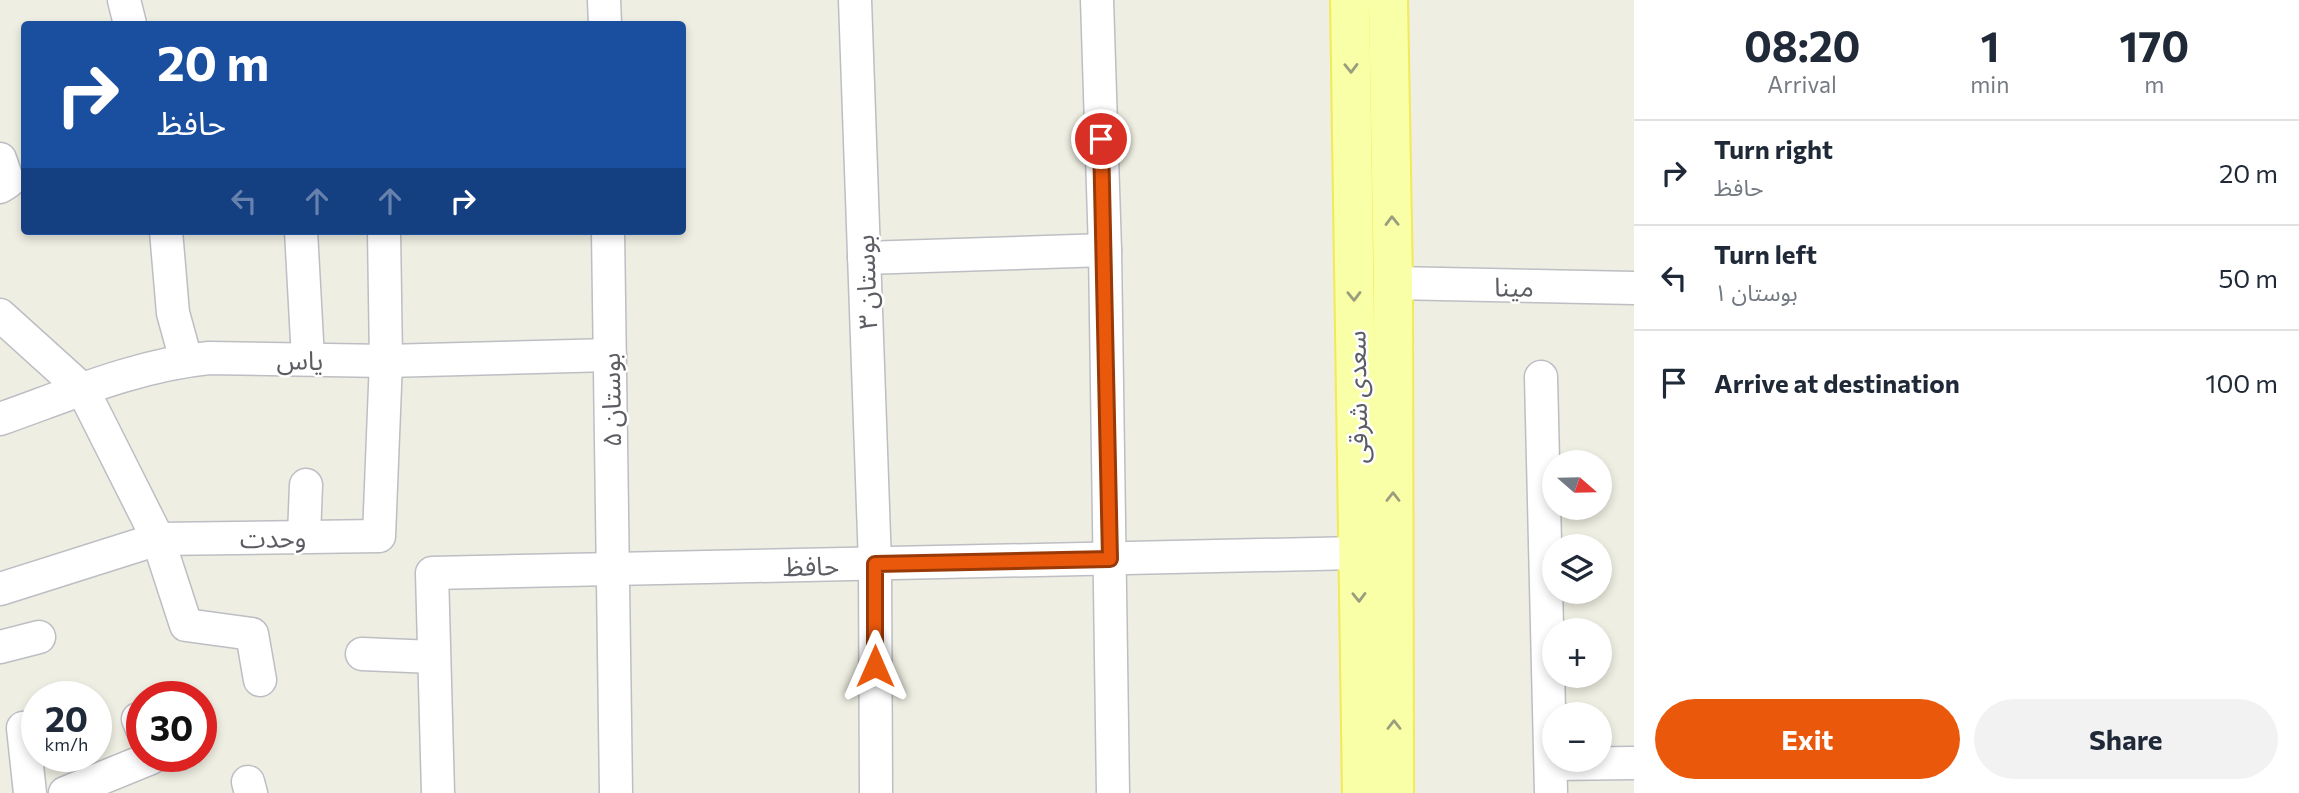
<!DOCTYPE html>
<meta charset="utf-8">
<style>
body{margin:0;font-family:Commissioner,"Noto Sans Arabic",sans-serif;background:#f2f2f3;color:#1f2937;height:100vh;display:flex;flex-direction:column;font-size:26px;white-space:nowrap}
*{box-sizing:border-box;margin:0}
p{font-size:23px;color:#747a83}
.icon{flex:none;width:38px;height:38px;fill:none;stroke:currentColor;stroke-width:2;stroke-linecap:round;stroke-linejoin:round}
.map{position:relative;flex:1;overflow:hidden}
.panel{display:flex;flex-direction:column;background:#fff;width:665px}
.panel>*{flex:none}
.guide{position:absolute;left:21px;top:21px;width:665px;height:214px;border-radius:7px;box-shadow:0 4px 10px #0003;background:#1a4fa0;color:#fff;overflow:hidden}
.needle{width:46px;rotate:110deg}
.tools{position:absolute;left:1542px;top:450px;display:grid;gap:14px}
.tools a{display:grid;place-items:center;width:70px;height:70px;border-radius:50%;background:#fff;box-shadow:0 4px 10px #0003;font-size:35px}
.speed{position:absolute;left:21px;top:681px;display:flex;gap:14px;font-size:35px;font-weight:700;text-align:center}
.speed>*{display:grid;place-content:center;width:91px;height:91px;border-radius:50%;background:#fff;box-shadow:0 4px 10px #0003;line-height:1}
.speed small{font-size:18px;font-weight:400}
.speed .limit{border:10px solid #d22;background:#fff;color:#111}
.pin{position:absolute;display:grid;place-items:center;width:60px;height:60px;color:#fff;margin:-30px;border:4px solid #fff;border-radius:50%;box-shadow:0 2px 7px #0007}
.me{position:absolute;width:77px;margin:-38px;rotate:0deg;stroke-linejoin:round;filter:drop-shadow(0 0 5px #0008)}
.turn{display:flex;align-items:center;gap:24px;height:147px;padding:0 21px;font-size:32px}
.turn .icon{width:91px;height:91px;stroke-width:2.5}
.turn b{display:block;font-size:49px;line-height:60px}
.lanes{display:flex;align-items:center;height:66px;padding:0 21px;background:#0003;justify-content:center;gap:35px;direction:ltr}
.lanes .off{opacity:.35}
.eta{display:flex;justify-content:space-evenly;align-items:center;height:119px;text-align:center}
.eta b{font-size:42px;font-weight:700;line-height:49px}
.action{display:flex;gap:14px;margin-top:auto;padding:14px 21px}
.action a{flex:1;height:80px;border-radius:42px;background:#ea580c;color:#fff;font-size:28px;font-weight:700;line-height:80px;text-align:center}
.action a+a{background:#f2f2f3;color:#1f2937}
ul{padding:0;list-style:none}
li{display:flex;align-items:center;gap:21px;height:105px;padding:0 21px;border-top:2px solid #e0e1e3}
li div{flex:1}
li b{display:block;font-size:26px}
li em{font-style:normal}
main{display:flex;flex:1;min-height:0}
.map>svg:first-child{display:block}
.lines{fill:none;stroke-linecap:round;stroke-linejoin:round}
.minor-casing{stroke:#bdbec4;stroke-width:35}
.major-casing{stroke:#f2ea57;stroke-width:42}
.minor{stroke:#fff;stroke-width:32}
.major{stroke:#f9ffa6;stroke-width:38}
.oneway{stroke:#9a9e7e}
.route-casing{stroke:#983908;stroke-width:18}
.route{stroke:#ea580c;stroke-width:12}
.labels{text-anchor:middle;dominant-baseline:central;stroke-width:5;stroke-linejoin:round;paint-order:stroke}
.street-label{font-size:26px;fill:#5b5d63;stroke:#fff}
</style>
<main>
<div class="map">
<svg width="1634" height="793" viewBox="0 0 1634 793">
<rect width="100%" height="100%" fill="#eeeee2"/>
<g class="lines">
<g class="minor-casing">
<g id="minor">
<polyline points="124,0 130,24"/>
<polyline points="604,0 605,24"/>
<polyline points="855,0 875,564 876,793"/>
<polyline points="1097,0 1105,250 1113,793"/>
<polyline points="0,159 8,182 0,187"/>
<polyline points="166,231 173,313 186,360"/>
<polyline points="301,231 308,359"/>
<polyline points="608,231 616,793"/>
<polyline points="864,258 1105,250"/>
<polyline points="1393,283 1634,288"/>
<polyline points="0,315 83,390 158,539 186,625 252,634 260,680"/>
<polyline points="1541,377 1551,793"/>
<path d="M 0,419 C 68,395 137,365 209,358 L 386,361 L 610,355"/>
<polyline points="304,536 306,485"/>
<polyline points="0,589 158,539 379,536 386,361 384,231"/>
<polyline points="0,647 39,637"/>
<polyline points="362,654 433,657"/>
<polyline points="138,719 142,729"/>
<polyline points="23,728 30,793"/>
<polyline points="1551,764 1634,763"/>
<polyline points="248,782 251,793"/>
<polyline points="65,793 151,758 151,756"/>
<polyline points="438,793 432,573 1358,553"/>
</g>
</g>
<g class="major-casing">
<g id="major">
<polyline points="1350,0 1362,793"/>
<polyline points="1388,0 1393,283 1394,793"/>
</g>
</g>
<use href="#minor" class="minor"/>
<use href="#major" class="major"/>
</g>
<defs><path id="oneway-chevron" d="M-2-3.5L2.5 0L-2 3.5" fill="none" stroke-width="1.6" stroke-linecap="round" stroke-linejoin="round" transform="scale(1.75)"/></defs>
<g class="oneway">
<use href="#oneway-chevron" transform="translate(1351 68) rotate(89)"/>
<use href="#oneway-chevron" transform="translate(1392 221) rotate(-91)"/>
<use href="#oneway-chevron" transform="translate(1354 296) rotate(89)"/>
<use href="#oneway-chevron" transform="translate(1393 497) rotate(-90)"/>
<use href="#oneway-chevron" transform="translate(1359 597) rotate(89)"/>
<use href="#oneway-chevron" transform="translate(1394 725) rotate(-90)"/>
</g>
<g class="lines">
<g class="route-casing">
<polyline id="route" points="875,666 875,564 1110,559 1101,139"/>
</g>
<use href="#route" class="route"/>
</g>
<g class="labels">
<g class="street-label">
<text transform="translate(865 282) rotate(-92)">بوستان ۳</text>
<text transform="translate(1514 286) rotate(1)">مینا</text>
<text transform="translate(300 359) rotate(1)">یاس</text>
<text transform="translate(1356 397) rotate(-91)">سعدی شرقی</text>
<text transform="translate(610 400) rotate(-91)">بوستان ۵</text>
<text transform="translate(273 537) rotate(-1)">وحدت</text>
<text transform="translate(811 565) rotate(-1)">حافظ</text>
</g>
</g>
</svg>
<div class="tools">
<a><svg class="needle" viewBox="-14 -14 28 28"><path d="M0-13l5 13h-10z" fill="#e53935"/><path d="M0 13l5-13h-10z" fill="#747a83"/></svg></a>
<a><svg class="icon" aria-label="layers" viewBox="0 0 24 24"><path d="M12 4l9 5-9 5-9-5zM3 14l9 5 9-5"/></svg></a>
<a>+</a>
<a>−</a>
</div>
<div class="speed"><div>20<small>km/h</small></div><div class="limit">30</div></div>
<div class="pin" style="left:1101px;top:139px;background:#d93025"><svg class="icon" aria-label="arrive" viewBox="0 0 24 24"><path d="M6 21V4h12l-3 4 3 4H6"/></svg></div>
<svg class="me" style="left:875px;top:666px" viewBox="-20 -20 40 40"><path d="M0-17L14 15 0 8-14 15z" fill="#ea580c" stroke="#fff" stroke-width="4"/></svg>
<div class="guide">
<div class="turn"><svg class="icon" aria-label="right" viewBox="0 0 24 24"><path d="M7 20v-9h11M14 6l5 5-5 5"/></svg><div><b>20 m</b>حافظ</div></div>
<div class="lanes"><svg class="icon off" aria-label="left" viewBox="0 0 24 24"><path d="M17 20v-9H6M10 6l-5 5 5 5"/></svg><svg class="icon off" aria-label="ahead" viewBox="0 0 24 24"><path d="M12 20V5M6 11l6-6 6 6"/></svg><svg class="icon off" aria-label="ahead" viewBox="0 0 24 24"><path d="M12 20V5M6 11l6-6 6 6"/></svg><svg class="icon" aria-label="right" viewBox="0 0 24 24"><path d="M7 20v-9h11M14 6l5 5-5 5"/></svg></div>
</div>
</div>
<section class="panel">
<div class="eta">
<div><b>08:20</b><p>Arrival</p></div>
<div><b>1</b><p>min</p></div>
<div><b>170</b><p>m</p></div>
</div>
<ul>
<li><svg class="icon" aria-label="right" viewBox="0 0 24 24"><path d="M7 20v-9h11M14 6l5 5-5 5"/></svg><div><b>Turn right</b><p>حافظ</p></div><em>20 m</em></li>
<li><svg class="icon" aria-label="left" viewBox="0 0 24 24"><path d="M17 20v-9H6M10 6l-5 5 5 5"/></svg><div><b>Turn left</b><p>بوستان ۱</p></div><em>50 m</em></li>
<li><svg class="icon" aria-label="arrive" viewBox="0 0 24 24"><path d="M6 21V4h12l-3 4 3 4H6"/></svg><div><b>Arrive at destination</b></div><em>100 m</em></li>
</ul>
<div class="action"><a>Exit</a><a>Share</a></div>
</section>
</main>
